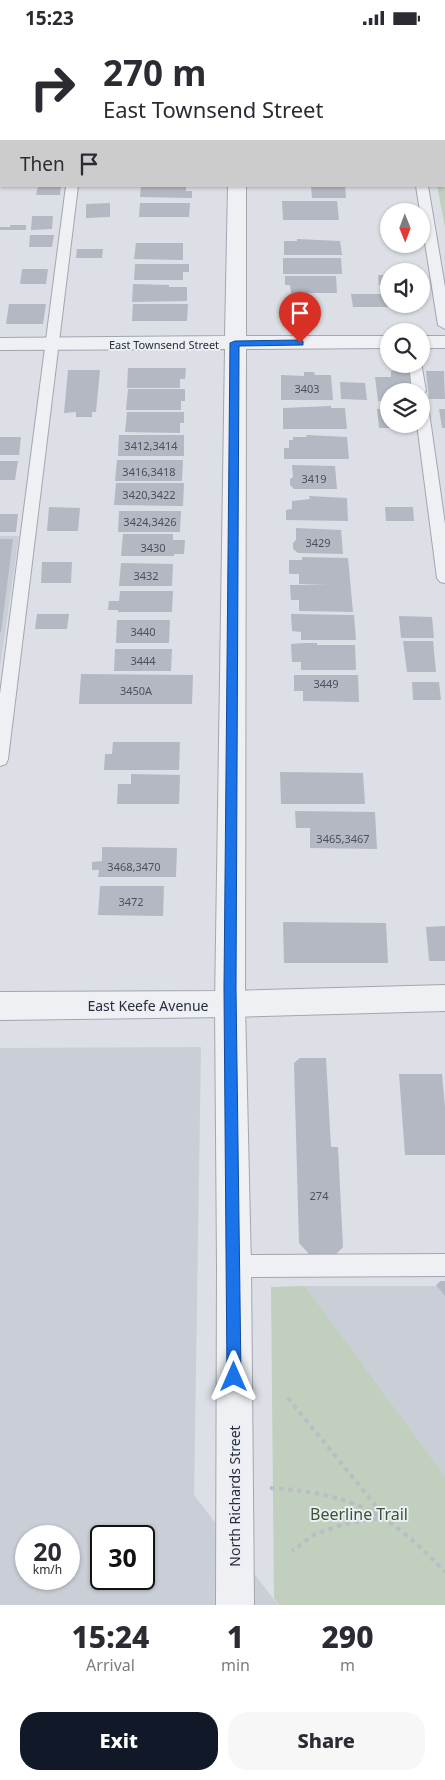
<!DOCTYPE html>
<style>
body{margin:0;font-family:"Noto Sans",sans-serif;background:#f7f7f7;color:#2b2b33;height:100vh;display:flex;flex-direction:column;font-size:19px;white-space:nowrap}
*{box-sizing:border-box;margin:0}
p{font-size:16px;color:#7c7c81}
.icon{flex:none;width:28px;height:28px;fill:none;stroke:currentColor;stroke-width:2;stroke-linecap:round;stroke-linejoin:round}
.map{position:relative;height:1570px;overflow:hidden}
.details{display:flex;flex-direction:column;background:#fff;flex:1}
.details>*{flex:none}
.banner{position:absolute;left:0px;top:0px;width:445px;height:152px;box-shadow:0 1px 4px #0004;background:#fff;color:#2b2b33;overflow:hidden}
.needle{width:32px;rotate:179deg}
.controls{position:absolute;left:380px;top:168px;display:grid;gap:10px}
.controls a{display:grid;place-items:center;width:50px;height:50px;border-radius:50%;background:#fff;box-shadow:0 1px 4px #0004;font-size:25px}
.speed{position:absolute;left:15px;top:1490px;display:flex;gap:10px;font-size:25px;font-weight:700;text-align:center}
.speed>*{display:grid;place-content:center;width:65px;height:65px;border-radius:50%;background:#fff;box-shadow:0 1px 4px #0004;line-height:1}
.speed small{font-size:12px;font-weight:400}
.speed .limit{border:2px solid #111;border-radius:8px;background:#fff;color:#111}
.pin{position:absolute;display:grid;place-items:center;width:42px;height:42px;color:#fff;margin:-51px -21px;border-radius:50% 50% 50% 0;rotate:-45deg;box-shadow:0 0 5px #0007}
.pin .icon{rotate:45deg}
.me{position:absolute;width:55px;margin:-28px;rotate:0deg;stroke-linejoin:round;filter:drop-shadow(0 0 4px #0008)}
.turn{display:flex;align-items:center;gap:18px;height:105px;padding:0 20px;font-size:22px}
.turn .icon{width:65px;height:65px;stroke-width:2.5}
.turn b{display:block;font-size:35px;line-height:42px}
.then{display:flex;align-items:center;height:48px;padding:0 20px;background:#0003;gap:10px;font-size:19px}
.eta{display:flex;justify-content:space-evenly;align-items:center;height:85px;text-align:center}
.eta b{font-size:30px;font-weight:800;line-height:35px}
.button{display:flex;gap:10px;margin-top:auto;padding:10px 20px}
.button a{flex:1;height:58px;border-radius:20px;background:#111827;color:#fff;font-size:20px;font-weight:800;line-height:58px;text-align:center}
.button a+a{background:#f7f7f7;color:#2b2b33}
.status{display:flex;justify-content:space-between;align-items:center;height:35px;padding:0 25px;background:#fff;direction:ltr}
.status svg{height:14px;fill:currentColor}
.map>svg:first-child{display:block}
.built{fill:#caced7;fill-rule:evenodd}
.green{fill:#c1cfbe}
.building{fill:#b4b8c2}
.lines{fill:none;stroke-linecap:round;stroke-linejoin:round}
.service-casing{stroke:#a2a6af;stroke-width:2}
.minor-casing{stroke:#a2a6af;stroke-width:2}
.tertiary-casing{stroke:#a2a6af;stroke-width:2}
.path{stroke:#babdc4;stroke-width:4;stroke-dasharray:4.5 4.5;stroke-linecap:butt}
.service{fill:#eef0f4;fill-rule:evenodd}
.minor{fill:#eef0f4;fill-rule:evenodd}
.tertiary{fill:#eef0f4;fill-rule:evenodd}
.route{fill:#1a73e8;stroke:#114b97}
.labels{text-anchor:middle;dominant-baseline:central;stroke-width:4;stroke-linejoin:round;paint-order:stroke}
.far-street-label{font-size:11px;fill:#272d3b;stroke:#ebeef3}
.number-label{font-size:11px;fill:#4a505d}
.street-label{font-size:14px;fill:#272d3b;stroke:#ebeef3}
.near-park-label{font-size:16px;fill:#395535;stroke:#ebeef3}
</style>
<div class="status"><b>15:23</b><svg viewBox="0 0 49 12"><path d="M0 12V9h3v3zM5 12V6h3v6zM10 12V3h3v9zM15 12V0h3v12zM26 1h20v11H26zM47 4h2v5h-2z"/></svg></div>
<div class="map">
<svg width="445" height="1570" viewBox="0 0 445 1570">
<rect width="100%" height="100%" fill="#dcdfe5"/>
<g class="built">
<polygon points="0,501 19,501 0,633"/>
<path d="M 201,1012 L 194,1460 L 278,1570 L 0,1570 L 0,1013 ZM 26,1501 L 69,1501 L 69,1544 L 26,1544 ZM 101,1501 L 144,1501 L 144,1544 L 101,1544 Z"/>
<polygon points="305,1251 445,1251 445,1441"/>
</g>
<g class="green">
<polygon points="415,0 445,0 445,192 437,151 444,151 444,1"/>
<polygon points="305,1251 445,1441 445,1570 279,1570 274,1564 271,1252"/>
</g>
<g class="building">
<polygon points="38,151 61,151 60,160 36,160"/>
<polygon points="141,151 186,151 186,156 192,156 192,163 140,162"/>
<polygon points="311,151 345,151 346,163 312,163"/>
<polygon points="282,166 337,166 339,185 283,185"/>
<polygon points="110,168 110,182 86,183 86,169"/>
<polygon points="140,168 190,168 189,182 139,182"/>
<polygon points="32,181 53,181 52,194 31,195"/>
<polygon points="10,190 26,190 26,195 0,195 0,192 10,192"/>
<polygon points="30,200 54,200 52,212 29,212"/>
<polygon points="297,204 340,206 342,220 284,220 284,206 297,206"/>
<polygon points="136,208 183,208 183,225 134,224"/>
<polygon points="77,214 103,214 102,223 76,223"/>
<polygon points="283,223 341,223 342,239 283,239"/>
<polygon points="135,229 189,229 189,237 183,237 183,245 134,245"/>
<polygon points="22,234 48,234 46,249 20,249"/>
<polygon points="378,240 389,240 389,250 379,250"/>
<polygon points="421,240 426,240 429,257 421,257"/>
<polygon points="285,241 336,241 337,258 291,258 290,250 285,250"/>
<polygon points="133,249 169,250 169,252 187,252 187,266 132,267"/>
<polygon points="351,259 389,259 389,269 397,269 398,272 353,272"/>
<polygon points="9,269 46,269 43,289 6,289"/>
<polygon points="133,269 188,269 187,286 132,286"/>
<polygon points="128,333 186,333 185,344 180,344 180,353 127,353"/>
<polygon points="68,335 100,335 96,377 92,377 92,382 76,382 76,377 64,378"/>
<polygon points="391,336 409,336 412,356 389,356 389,366 378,366 375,342 391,342"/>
<polygon points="426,336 444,336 445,364 429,364"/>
<polygon points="304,337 314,337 315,340 331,340 333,365 281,365 281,340 304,341"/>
<polygon points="340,347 365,348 367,365 341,364"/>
<polygon points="128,354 185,354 185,366 181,366 181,375 126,375"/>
<polygon points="331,371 331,373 345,373 347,394 283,394 283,373"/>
<polygon points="377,374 389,374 389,389 407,389 408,393 379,393"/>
<polygon points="439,374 445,374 445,393 442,393"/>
<polygon points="127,377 184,377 184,388 180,388 180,398 125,397"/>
<polygon points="119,400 184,400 184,421 118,421"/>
<polygon points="306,400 347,402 349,424 284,424 284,413 289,413 289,405 293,405 293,402 307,402"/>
<polygon points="0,402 21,402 19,420 0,420"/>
<polygon points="117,425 183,425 182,446 115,446"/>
<polygon points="0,426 18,426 15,445 0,445"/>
<polygon points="292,430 335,431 337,454 294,454 290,450 290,444 293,442"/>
<polygon points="116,448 184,448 183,471 114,470"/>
<polygon points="309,461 347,463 348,486 286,485 286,475 292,474 292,466 310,464"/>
<polygon points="49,472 80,473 78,496 47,496"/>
<polygon points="385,472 413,472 414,486 386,486"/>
<polygon points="119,476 181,476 180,497 118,497"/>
<polygon points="0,479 18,479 16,497 0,497"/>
<polygon points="296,493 341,495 343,519 298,518 293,514 293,508 296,505"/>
<polygon points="123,499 173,499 173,505 185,505 184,519 174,519 174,521 121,521"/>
<polygon points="0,504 13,504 1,597 0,597"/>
<polygon points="302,522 348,523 353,577 299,576 299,565 291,565 290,550 327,550 299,549 299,539 289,539 289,525 302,525"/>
<polygon points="42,527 72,527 71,548 41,548"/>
<polygon points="121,528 173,529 172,551 119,551"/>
<polygon points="120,556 173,556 172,577 118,577 118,575 108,575 109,566 119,566"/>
<polygon points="37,579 69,579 67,594 35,594"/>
<polygon points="291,579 354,580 356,605 301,605 301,597 292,596"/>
<polygon points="399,581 432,582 434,603 401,603"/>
<polygon points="117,585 170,585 169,608 116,608"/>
<polygon points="403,606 433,606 436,637 407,637"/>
<polygon points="305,608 317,608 317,610 355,610 356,635 301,635 301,627 292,627 291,609"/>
<polygon points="115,614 172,614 171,636 114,636"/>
<polygon points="81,639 193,640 192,669 79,669"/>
<polygon points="294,640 358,640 359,667 303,666 303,656 294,656"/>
<polygon points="412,647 439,647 441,665 413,665"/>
<polygon points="113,707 180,707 179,735 104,735 105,719 112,719"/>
<polygon points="280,737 363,738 365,769 281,769"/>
<polygon points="131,739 180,740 179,769 117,769 118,749 131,749"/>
<polygon points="295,776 375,777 377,814 310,813 310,793 296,793"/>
<polygon points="102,812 177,813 176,842 98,842 99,835 92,835 92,827 102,826"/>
<polygon points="100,851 164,851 163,881 98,880"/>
<polygon points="283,887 386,888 388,928 284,928"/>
<polygon points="445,891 445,926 429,926 426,892"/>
<polygon points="300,1023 326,1023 331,1112 338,1112 343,1212 336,1219 309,1219 299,1208 294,1028"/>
<polygon points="399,1039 442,1039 445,1072 445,1120 405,1120"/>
<polygon points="441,1246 445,1246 445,1261 436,1250"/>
</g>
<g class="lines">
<g class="service-casing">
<g id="service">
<rect x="86" y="0" width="10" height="1"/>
<polygon points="66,151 78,151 8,724 6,729 0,731 0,659"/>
<polygon points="416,151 428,151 445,252 445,294 438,290"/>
<polygon points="421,327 426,356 421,360 421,356 412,356 409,329 421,329"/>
<polygon points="421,366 426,367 428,370 445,489 445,548 440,547 437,543 417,389 421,389"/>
<polygon points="445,1219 445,1241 234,1242 226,1239 223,1231 226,1223 234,1220"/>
</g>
</g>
<g class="minor-casing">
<g id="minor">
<rect x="229" y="0" width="16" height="1"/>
<polygon points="228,151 246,151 246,301 389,301 389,313 246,314 245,969 251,1231 254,1570 216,1570 217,1231 215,969 225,314 0,315 0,303 225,301"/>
<rect x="421" y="301" width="24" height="12"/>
</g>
</g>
<g class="tertiary-casing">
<polygon id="tertiary" points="445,950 445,976 230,982 0,985 0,957 230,956"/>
</g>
<g class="path">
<polyline points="288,1363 385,1482 345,1489 315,1499 292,1516"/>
<path d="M 270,1453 C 353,1458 389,1478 445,1537"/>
</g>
<use href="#service" class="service"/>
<use href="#minor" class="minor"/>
<use href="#tertiary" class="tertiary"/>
</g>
<polygon class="route" points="300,305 303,306 303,310 239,311 236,953 241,1342 239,1347 234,1349 229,1347 227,1342 224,953 230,308 235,306"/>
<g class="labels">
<g class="far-street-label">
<text x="164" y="309">East Townsend Street</text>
</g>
<g class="number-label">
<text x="307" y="353">3403</text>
<text x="151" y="410">3412,3414</text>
<text x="149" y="436">3416,3418</text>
<text x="314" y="443">3419</text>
<text x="149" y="459">3420,3422</text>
<text x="150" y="486">3424,3426</text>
<text x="318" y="507">3429</text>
<text x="153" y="512">3430</text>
<text x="146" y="540">3432</text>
<text x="143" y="596">3440</text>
<text x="143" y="625">3444</text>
<text x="326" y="648">3449</text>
<text x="136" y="655">3450A</text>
<text x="343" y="803">3465,3467</text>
<text x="134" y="831">3468,3470</text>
<text x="131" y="866">3472</text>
<text x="319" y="1160">274</text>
</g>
<g class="street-label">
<text x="148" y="970">East Keefe Avenue</text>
<text transform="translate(234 1461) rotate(-90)">North Richards Street</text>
</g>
<g class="near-park-label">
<text x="359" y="1479">Beerline Trail</text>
</g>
</g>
</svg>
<div class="controls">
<a><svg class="needle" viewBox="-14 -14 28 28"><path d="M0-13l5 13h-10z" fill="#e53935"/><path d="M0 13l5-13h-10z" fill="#7c7c81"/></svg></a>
<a><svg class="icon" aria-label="sound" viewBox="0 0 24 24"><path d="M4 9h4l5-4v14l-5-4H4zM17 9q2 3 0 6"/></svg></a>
<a><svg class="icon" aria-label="search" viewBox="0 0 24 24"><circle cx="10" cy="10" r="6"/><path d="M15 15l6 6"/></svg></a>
<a><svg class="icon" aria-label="layers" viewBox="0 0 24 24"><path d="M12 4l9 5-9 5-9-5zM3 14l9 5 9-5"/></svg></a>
</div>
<div class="speed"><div>20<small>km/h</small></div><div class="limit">30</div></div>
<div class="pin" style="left:300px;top:308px;background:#d93025"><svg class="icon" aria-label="arrive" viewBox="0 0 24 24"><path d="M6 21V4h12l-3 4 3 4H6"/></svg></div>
<svg class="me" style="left:234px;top:1342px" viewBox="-20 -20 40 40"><path d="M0-17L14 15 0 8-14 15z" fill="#1a73e8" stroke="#fff" stroke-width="4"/></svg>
<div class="banner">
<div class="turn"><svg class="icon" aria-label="right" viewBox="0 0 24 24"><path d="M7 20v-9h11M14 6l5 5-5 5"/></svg><div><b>270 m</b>East Townsend Street</div></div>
<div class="then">Then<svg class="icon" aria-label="arrive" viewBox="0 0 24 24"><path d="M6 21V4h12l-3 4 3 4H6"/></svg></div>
</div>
</div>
<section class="details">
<div class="eta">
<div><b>15:24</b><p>Arrival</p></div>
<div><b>1</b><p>min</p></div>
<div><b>290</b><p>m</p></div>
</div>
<div class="button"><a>Exit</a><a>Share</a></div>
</section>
